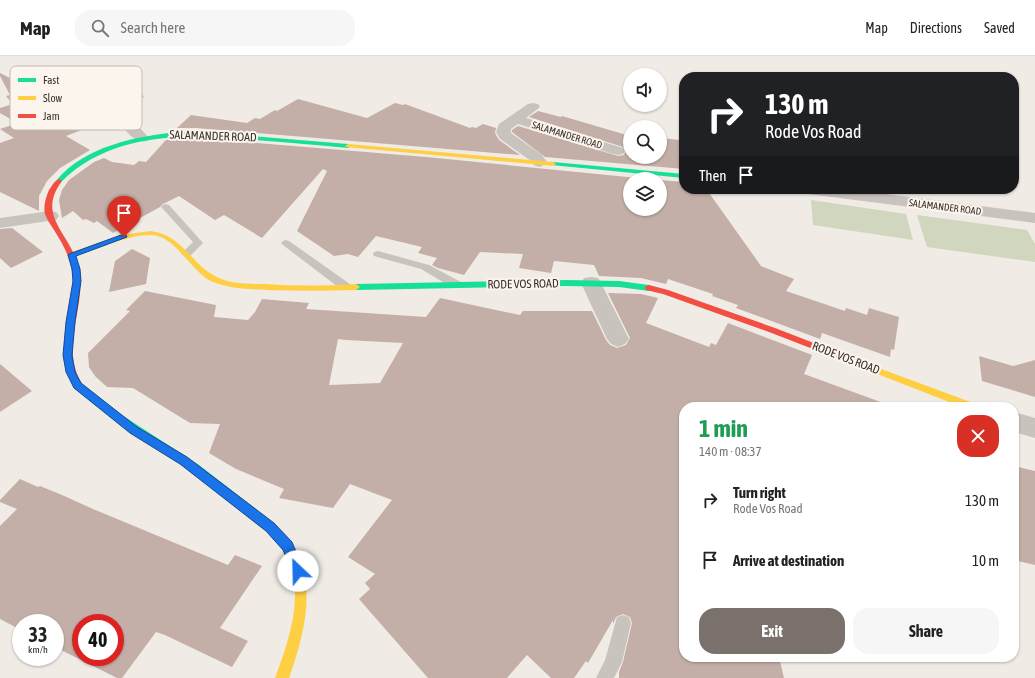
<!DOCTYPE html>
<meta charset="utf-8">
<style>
body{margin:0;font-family:"Asap Condensed",sans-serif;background:#f6f6f6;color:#222;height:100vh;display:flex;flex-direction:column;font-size:15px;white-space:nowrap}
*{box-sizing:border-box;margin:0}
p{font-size:13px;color:#767676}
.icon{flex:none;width:22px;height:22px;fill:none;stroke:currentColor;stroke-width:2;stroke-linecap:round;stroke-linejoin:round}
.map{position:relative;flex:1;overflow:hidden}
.side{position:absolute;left:679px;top:346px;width:340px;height:260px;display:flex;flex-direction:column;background:#fff;border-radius:16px;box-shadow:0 1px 3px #0004}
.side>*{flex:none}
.top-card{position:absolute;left:679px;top:16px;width:340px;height:122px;border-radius:16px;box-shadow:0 1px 3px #0004;background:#202124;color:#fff;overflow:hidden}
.buttons{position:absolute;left:623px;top:12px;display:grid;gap:8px}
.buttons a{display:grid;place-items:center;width:44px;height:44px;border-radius:50%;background:#fff;box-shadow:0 1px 3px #0004;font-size:20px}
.speed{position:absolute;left:12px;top:558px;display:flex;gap:8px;font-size:20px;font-weight:700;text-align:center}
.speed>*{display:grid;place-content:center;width:52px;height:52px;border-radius:50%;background:#fff;box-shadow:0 1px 3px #0004;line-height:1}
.speed small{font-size:10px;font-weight:400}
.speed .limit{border:6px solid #d22;background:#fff;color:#111}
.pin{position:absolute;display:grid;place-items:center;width:34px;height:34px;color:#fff;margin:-41px -17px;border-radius:50% 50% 50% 0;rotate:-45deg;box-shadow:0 0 4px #0007}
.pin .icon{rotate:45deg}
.me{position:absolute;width:44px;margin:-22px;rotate:336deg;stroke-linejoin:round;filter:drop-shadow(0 0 3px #0008)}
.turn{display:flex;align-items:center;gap:14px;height:84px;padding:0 20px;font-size:18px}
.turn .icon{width:52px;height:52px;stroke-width:2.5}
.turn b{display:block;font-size:28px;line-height:34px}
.then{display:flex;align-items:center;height:38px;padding:0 20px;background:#0003;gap:8px;font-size:15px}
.round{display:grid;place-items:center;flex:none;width:42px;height:42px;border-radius:16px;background:#f6f6f6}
.summary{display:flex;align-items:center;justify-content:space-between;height:68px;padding:0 20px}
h1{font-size:24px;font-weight:700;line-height:30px;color:#1e9e55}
.button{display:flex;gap:8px;margin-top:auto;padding:8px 20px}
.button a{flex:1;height:46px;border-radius:16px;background:#7a716c;color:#fff;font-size:16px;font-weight:700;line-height:46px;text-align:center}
.button a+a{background:#f6f6f6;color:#222}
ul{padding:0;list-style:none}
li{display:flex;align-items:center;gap:12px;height:60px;padding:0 20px}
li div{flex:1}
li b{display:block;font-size:15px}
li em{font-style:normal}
header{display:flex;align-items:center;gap:24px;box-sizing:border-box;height:56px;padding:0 20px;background:#fff;border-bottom:1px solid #e0e0e0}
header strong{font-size:19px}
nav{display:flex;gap:22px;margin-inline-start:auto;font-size:14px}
.search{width:280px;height:36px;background:#f6f6f6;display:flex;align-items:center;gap:10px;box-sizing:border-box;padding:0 14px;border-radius:16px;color:#767676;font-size:15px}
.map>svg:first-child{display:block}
.green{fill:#d1d6bf}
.building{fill:#c3afa7;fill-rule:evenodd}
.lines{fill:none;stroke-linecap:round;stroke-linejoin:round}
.lane{fill:#c9c3be;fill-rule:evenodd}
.street{fill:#c9c3be;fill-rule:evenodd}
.fast{fill:#16e098;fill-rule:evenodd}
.slow{fill:#ffcf43;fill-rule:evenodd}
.jam{fill:#f24e42;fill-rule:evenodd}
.route{fill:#1a73e8;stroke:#114b97}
.labels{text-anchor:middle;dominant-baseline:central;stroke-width:4;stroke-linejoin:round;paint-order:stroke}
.far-street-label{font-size:10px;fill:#3b302b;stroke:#fbf5ee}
.street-label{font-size:12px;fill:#3b302b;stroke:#fbf5ee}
.key{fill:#fbf5ee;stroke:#c1bab4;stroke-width:1}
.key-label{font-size:11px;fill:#3b302b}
</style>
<header>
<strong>Map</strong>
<div class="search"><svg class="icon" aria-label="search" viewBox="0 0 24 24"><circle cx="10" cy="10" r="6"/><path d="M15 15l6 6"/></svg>Search here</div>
<nav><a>Map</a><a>Directions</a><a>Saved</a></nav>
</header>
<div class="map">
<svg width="1035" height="622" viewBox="0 0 1035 622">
<rect width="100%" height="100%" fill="#f0ebe5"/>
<g class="green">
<polygon points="811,144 906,158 913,184 813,169"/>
<polygon points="917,159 1027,174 1035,188 1035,206 927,191"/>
</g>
<g class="building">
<polygon points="0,17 22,28 73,19 76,31 48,41 97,64 94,65 96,66 85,71 87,72 66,80 90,94 60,112 47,125 39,140 39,155 0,136 0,87 14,82 0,73 15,68 12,66 14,65 0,57 0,52 13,48 6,40 10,39 0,20"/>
<polygon points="298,43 367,62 395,47 403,49 405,48 470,72 472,71 476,72 483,68 496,72 495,77 499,84 520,99 196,72 177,72 191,59 247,67 255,62 260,63 275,54 277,55"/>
<polygon points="538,55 561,61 562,60 630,80 630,101 660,101 660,82 680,84 679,89 684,89 684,113 545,101 512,76 512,74 518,70 618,100 624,99 626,94 623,91 529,61"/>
<polygon points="196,82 426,101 648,123 630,123 630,153 660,153 660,124 684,126 684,133 707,134 761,210 794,223 786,235 845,255 846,252 867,259 869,252 899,261 894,294 891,293 890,301 822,277 820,283 736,252 738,249 712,240 713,238 668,223 666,228 641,222 599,220 594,209 554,205 551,217 519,212 523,198 480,196 464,219 438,212 432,209 437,202 418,197 422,191 376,180 358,201 348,198 334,200 297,175 327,115 323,113 262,182 224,159 215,164 179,140 163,148 160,151 113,177 97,165 94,167 86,163 83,164 73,155 62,162 59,144 62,134 69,124 94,106 104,102 112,106 134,109 139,105 146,106 166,84"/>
<polygon points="12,172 43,196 11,212 0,202 0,173"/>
<polygon points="132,193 150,202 146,228 109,236 115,205"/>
<path d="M 145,235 L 216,249 L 214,261 L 248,264 L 255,256 L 262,243 L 309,247 L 306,253 L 426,261 L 440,242 L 520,259 L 523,255 L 592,255 L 606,284 L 610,289 L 617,292 L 626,289 L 630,282 L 608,237 L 641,238 L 658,242 L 646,267 L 709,291 L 711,287 L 716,289 L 728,267 L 812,299 L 804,318 L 886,348 L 886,351 L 684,351 L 684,601 L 779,601 L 784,622 L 619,622 L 619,616 L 623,606 L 632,567 L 630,561 L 623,558 L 616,561 L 613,568 L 613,564 L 588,607 L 586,605 L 574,622 L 551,622 L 527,599 L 507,622 L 428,622 L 359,543 L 370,533 L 365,527 L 375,518 L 348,501 L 392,444 L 350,428 L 333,452 L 279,442 L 284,433 L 236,413 L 209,397 L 220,368 L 190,367 L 133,332 L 107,331 L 95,320 L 89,311 L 88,297 L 130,255 L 126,254 ZM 338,283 L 346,284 L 403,287 L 380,327 L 329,329 Z"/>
<polygon points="979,300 1013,310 1035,304 1035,341 982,325"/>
<polygon points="0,308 32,335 0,356"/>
<polygon points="1014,410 1035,415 1035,509 1014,504"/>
<path d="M 20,423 L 38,431 L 40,430 L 62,439 L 93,453 L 228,509 L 235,499 L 262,510 L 220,572 L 248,585 L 232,611 L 165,579 L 156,576 L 122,622 L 117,622 L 55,591 L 55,567 L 21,567 L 21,574 L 0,563 L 0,470 L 17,453 L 0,446 L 0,444 ZM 81,567 L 115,567 L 115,601 L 81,601 Z"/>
</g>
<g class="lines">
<g class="lane">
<polygon points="166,148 169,149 203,187 190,200 186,201 181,198 193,186 163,153 161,151 163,149"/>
<polygon points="286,184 289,185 350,228 351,231 350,234 342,234 283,189 281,187 283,185"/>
<polygon points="378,195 429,209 461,226 462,229 461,232 453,232 421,213 374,200 373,198 374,196"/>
<polygon points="623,559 629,561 631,567 622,606 614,622 596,622 605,604 617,561"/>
</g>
<g class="street">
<path d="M 137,37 L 142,38 L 144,41 L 136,48 L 133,64 L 149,82 L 147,85 C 135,88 124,74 119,64 C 122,52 123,40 137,37 Z"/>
<polygon points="533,47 538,48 540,51 526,62 623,92 625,95 623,98 618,99 613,98 518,68 511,73 511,77 542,99 547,106 544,109 539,111 534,109 531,105 500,83 496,76 499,68 528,48"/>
<polygon points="800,133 846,133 1035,157 1035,167 808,138 802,136"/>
<polygon points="50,155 56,156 59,160 56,164 0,172 0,162"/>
<polygon points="591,221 598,222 601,227 629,283 625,288 618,291 611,288 607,283 581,227 584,222"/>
<polygon points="1014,356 1035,362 1035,382 1014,376"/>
</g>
<g class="fast">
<path d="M 179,76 L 216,77 L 348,88 L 351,90 L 348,92 C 317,89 285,86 254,84 C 187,78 113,75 61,126 L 56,125 C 84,90 137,80 179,76 Z"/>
<polygon points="553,106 684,118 684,122 551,109 551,107"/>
<polygon points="566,224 619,225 649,229 653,232 649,235 619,231 566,230 356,234 352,231 356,228"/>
<polygon points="78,326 125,361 199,409 257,454 258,458 257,462 253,463 249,462 191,415 119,367 75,333 73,330 75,327"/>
</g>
<g class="slow">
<polygon points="348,88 553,106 556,108 553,110 346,91 345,90"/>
<path d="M 151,175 C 184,180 190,208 217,221 C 230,228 250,228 265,228 C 295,230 325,230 356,228 L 360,231 L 356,234 C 326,235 297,235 268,234 C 250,233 230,233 213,226 C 191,217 176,179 151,179 C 124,179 98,194 72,201 L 68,199 L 69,197 L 121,179 Z"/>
<polygon points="865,307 976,348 978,351 962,351 862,312 861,310 862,308"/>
<path d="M 253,453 C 263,457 272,466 279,473 C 322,515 306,573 289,622 L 275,622 C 289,584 307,535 284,496 C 276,482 262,472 249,462 L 248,458 L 249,454 Z"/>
</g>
<g class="jam">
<path d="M 59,123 L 62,125 C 35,161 72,178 79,213 C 85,243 70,272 73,301 C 74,312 78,321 83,330 L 81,333 L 75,333 C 70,323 65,312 64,301 C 62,270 78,241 71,210 C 68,197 61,185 54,174 C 51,169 47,164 45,158 C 43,150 46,141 49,134 C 52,130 54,125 59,123 Z"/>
<polygon points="649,229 668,234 775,272 868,308 869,310 868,312 862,312 769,276 663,238 646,234 645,232 646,230"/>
</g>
</g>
<polygon class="route" points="121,179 126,179 127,181 76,200 80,213 81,225 75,266 72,299 75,316 81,327 137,371 187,401 274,467 292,486 304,515 302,519 298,521 294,519 283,494 266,475 180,408 130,377 74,332 66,316 63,299 66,266 73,225 72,213 68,199 69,198"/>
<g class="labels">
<g class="far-street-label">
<text transform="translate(567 79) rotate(17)">SALAMANDER ROAD</text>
<text transform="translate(945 151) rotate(7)">SALAMANDER ROAD</text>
</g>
<g class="street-label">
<text transform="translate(213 80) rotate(2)">SALAMANDER ROAD</text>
<text transform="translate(523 228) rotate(-1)">RODE VOS ROAD</text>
<text transform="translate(846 302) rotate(21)">RODE VOS ROAD</text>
</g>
</g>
<rect x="10" y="10" width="132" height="64" rx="6" class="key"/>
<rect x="18" y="22" width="18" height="4" fill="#16e098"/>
<rect x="18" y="40" width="18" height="4" fill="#ffcf43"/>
<rect x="18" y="58" width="18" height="4" fill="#f24e42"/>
<g class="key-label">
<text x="43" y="28">Fast</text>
<text x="43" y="46">Slow</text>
<text x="43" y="64">Jam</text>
</g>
</svg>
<div class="buttons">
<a><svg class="icon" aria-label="sound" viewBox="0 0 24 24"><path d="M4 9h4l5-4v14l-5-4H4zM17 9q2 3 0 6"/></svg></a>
<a><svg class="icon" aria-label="search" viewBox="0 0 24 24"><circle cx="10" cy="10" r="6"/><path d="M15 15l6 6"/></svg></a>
<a><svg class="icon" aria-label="layers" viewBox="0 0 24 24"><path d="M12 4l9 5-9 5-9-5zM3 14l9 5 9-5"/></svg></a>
</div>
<div class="speed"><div>33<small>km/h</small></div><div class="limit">40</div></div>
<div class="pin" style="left:124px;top:181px;background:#d93025"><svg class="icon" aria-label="arrive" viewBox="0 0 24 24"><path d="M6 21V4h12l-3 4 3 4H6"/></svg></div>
<svg class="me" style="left:298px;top:515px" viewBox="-20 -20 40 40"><circle r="19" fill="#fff"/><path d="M0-13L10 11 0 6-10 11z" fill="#1a73e8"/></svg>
<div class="top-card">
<div class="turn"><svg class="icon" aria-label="right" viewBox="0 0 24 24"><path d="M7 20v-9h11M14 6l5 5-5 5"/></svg><div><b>130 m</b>Rode Vos Road</div></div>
<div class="then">Then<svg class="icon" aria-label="arrive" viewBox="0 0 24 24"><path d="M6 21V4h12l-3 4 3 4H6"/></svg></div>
</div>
<section class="side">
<div class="summary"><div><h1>1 min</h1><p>140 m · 08:37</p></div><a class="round" style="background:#d93025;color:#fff"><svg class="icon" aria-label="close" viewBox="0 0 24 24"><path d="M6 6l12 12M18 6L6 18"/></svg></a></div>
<ul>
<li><svg class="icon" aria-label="right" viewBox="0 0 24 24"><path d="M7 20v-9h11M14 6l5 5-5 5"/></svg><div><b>Turn right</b><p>Rode Vos Road</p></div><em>130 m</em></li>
<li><svg class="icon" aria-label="arrive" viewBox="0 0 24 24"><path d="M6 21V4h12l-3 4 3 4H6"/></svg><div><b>Arrive at destination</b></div><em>10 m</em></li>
</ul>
<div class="button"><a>Exit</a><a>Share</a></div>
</section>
</div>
